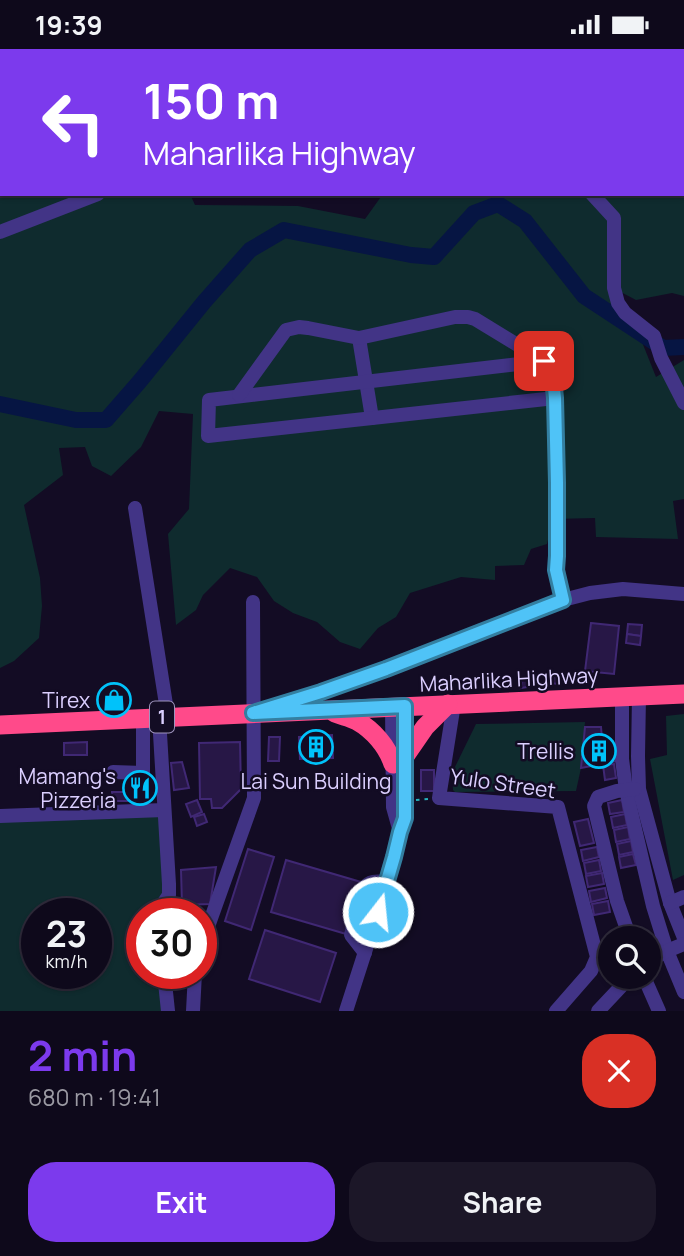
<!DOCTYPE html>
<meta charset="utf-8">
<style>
body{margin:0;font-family:Manrope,sans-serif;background:#1c1728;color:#f1f3f6;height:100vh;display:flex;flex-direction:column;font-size:26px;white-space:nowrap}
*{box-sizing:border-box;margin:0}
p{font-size:23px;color:#9b9aa3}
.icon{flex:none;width:38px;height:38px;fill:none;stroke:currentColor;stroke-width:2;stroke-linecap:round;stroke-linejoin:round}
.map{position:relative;height:962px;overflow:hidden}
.panel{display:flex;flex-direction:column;background:#0e091b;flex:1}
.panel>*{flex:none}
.top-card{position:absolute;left:0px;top:0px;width:684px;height:147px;box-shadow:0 2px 5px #0004,0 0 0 2px #2e2a3a;background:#7c3aed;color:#fff;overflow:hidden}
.buttons{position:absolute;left:598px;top:877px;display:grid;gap:14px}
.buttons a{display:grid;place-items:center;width:63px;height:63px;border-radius:50%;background:#0e091b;box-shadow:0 2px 5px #0004,0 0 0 2px #2e2a3a;font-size:35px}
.speed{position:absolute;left:21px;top:849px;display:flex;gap:14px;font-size:35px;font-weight:700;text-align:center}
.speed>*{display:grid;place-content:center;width:91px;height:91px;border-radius:50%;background:#0e091b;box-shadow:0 2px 5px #0004,0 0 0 2px #2e2a3a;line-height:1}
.speed small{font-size:18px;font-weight:400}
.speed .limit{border:10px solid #d22;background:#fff;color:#111}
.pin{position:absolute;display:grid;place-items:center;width:60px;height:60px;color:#fff;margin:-30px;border-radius:14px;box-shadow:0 4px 10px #0006}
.me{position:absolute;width:77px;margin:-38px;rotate:16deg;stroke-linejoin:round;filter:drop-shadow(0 0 5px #0008)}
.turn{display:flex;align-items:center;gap:24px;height:147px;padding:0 28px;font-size:32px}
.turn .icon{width:91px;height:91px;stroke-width:2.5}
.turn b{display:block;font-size:49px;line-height:60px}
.round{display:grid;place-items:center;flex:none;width:74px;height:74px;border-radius:28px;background:#1c1728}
.headline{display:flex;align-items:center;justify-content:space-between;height:119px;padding:0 28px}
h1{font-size:42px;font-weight:700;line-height:52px;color:#7c3aed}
.action{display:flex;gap:14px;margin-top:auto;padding:14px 28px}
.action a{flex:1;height:80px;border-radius:28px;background:#7c3aed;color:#fff;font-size:28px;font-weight:700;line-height:80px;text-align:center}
.action a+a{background:#1c1728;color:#f1f3f6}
.status{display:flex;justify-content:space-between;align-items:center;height:49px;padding:0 35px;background:#0e091b;direction:ltr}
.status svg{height:19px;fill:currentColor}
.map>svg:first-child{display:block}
.green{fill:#0f2b2e;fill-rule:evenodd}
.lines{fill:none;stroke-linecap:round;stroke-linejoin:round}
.river{stroke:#061543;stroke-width:16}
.building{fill:#271746;stroke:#402874;stroke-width:2}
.path{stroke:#26b2bc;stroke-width:2;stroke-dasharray:3.5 5;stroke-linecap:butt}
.minor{stroke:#423486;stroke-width:14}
.highway{stroke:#ff4a8a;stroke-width:19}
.route-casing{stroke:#337fa1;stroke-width:18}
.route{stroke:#4fc3f7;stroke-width:12}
.labels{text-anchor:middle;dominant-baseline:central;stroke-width:5;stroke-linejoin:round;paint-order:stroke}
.shield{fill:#130c24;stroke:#9f94bd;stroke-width:2}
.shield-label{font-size:19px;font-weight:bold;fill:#dbcfff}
.street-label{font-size:21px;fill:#dbcfff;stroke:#130c24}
.poi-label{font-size:21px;fill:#dbcfff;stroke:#130c24;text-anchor:end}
</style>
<div class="status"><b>19:39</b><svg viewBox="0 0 49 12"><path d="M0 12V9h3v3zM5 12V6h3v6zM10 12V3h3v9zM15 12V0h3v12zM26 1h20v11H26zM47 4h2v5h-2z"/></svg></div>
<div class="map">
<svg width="684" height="962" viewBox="0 0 684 962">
<rect width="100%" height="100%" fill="#130c24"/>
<g class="green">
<polygon points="0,0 382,0 375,2 2,2 2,145 190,145 195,156 298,157 365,170 383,145 682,145 682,2 566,2 566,0 684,0 684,247 672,244 636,251 615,240 638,283 656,328 684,311 684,450 673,452 678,490 596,488 595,469 553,470 547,495 531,500 524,516 495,517 495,531 461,528 410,544 396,568 378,579 360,600 340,593 317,573 293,564 274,552 257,528 230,519 203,546 196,561 176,576 168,485 189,460 193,365 159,362 141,398 111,427 92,417 85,398 59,399 63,426 24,456 40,529 42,557 39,589 14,612 0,619"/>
<polygon points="684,665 684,826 673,831 650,710 667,706 666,667"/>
<polygon points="585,673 581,719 576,742 455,743 453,741 452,724 476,675"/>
<path d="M 162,762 L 170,834 L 161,864 L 142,864 L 142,924 L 165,924 L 170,962 L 0,962 L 0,769 ZM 37,864 L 96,864 L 96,924 L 37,924 Z"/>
</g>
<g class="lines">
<polyline class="river" points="0,355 76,371 106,371 140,332 204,253 250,201 284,181 411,206 434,208 474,164 498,155 525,172 584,247 663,299 684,298"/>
</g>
<g class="building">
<polygon points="591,574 619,577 614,625 585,622"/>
<polygon points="628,575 642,576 641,587 627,585"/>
<polygon points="627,585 641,587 640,596 626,594"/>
<polygon points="549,624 560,624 560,635 549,634"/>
<polygon points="523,629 534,631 534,637 521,639"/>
<polygon points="585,678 601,678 602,690 613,692 617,712 581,719"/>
<polygon points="332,686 333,709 300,710 299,688"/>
<polygon points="269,688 280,688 279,712 268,712"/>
<polygon points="87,693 87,706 64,706 64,694"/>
<polygon points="240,693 241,740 222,759 212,759 211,750 200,750 199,694"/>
<polygon points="182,713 189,739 174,741 171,714"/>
<polygon points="614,715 616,729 605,731 603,716"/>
<rect x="421" y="721" width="13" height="21"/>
<rect x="112" y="743" width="35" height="9"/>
<polygon points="197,751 202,763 191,768 186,755"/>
<polygon points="622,751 624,763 610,765 608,754"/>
<polygon points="204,765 207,773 197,777 194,768"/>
<polygon points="625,765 627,776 613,779 611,768"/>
<polygon points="588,770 594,794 580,797 574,773"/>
<polygon points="628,778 630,790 616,793 614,781"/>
<polygon points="631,792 633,803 619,806 617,795"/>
<polygon points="597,798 599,808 583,812 581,801"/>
<polygon points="248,800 274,808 251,881 225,872"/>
<polygon points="633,805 636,816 621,819 619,808"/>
<polygon points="286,811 361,833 346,885 271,863"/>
<polygon points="599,811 601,822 586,825 584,814"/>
<polygon points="216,818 210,855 182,856 181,821"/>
<polygon points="602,824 604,835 588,838 586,827"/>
<polygon points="605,839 607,849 591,853 589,842"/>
<polygon points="608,852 610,863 594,866 592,855"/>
<polygon points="265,881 336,904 320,953 249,930"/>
</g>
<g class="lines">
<g class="path">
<polyline points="566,0 566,2"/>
<polyline points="406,2 413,0"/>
<polyline points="0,17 2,17"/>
<polyline points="416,751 428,750"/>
</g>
<g class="minor">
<polyline points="592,145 614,169 614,239 618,254 625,264 654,287 661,309 684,354"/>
<polyline points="0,183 98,145"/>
<polyline points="359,289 372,369"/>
<polyline points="544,312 209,351 208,387 555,349"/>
<polyline points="239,346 286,281 299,278 308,279 359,289 455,268 468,268 475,270 547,314 552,319 555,349 557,434 557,507 556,521 563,551"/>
<polyline points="135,459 168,668"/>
<polyline points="622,647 622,710 626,741 653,857 667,902 684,943"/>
<polyline points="639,647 638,707 639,740 670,854 684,889"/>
<polyline points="454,655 439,749 558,758 597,908 591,922 556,962"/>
<polyline points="392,658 393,758 400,783"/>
<path d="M 271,659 C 370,629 467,590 563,551 L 590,544 L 623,540 L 684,545"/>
<polyline points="113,723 143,724 143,669"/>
<polyline points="0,767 164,761"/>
<polyline points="670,854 684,848"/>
<polyline points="159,864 159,861 169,846 169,835 159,668"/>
<polyline points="630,889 617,852 594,757 598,748 617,742 635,740"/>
<polyline points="201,901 209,875 254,749 253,553"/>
<path d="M 365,904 L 351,886 L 363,840 C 369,831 377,832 387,833"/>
<polyline points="649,912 667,902 684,895"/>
<polyline points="164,924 168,962"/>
<polyline points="644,928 659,962"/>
<polyline points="193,962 195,924"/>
<polyline points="346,962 383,847 400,783 406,769 405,657"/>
<polyline points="598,962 630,928"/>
</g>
<g class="highway">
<path d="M 335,664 C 342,667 350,668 357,672 C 373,681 387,697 393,715"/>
<polyline points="0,676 684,645"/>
<polyline points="405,707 425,678 448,655"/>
</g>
</g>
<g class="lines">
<g class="route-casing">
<polyline id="route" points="378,863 394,808 400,783 405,769 405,657 253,664 321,643 386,620 563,551 556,521 557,507 557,434 555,349 552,320 544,312"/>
</g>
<use href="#route" class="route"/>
</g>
<defs>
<g id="shop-ring" transform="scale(1.75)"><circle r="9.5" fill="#130c24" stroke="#00c2fa" stroke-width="1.5"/><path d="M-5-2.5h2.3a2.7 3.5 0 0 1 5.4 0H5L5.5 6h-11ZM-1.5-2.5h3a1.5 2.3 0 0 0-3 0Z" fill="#00c2fa"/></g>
<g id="building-ring" transform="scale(1.75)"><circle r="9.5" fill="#130c24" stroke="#00c2fa" stroke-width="1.5"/><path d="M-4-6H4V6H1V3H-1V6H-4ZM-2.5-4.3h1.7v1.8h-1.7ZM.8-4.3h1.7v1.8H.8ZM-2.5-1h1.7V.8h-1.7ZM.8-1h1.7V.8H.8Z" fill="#00c2fa"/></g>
<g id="restaurant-ring" transform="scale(1.75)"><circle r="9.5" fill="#130c24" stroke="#00c2fa" stroke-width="1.5"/><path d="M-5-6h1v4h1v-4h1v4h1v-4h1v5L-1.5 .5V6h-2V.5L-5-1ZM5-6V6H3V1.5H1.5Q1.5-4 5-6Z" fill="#00c2fa"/></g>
</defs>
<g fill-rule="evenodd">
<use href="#shop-ring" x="114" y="651"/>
<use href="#building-ring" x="316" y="698"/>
<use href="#building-ring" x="599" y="702"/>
<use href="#restaurant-ring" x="140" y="739"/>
</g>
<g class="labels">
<rect class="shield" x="150" y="652.5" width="24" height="31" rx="5"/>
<g class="shield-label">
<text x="162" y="668">1</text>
</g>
<g class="street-label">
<text transform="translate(509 630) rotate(-3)">Maharlika Highway</text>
<text transform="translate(503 734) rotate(8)">Yulo Street</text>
</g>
<g class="poi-label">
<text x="90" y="651">Tirex</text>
<text x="574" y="702">Trellis</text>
<text x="116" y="727">Mamang's<tspan x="116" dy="24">Pizzeria</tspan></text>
<text x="316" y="732" text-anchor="middle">Lai Sun Building</text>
</g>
</g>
</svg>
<div class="buttons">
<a><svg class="icon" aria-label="search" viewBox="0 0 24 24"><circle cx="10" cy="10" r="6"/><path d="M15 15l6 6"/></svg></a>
</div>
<div class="speed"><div>23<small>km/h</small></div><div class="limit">30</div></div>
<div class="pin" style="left:544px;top:312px;background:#d93025"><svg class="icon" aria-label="arrive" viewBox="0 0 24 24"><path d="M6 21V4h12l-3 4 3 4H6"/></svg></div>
<svg class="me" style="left:378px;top:863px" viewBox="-20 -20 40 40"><circle r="17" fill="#4fc3f7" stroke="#fff" stroke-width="3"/><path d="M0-11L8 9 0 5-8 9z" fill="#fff"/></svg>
<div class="top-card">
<div class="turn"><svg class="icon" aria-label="left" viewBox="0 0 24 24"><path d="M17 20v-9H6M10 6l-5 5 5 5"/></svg><div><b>150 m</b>Maharlika Highway</div></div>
</div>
</div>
<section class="panel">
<div class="headline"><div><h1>2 min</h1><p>680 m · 19:41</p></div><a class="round" style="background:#d93025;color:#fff"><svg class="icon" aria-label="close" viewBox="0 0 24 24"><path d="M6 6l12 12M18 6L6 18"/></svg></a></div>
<div class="action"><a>Exit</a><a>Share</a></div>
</section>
